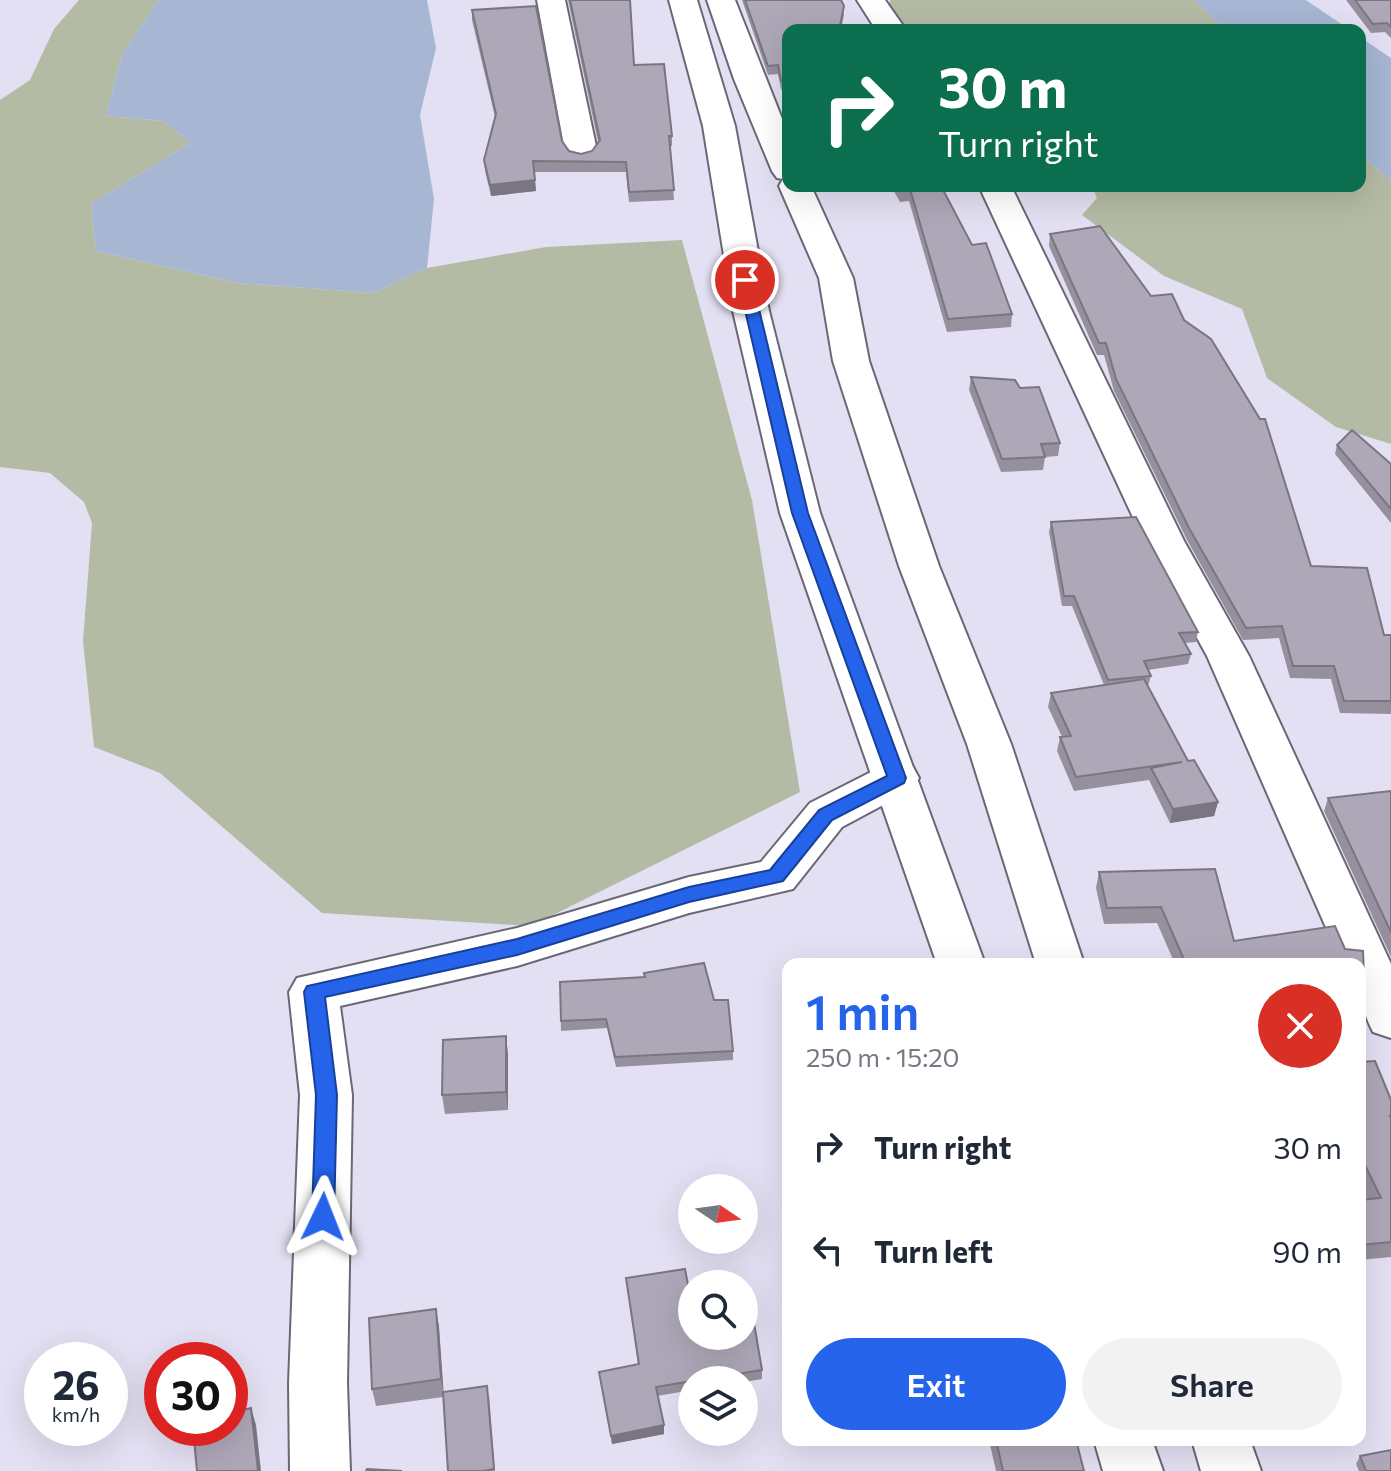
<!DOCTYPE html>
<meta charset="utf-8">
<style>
body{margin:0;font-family:Commissioner,sans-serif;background:#f2f2f3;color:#1f2937;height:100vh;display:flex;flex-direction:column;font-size:30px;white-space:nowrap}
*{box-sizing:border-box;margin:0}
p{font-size:26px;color:#747a83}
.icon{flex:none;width:44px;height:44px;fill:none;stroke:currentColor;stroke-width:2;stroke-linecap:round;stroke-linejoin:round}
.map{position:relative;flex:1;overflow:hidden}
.sheet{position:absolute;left:782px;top:958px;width:584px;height:488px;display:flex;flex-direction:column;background:#fff;border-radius:16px;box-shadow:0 8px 32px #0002}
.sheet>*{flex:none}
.hud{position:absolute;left:782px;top:24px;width:584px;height:168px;border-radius:16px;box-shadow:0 8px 32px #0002;background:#0b6e4f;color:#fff;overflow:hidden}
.needle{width:52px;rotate:103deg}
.buttons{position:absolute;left:678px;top:1174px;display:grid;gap:16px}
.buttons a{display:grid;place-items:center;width:80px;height:80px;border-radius:50%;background:#fff;box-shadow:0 8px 32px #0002;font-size:40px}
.speed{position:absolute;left:24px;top:1342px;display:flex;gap:16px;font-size:40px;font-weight:700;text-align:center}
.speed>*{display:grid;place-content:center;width:104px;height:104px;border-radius:50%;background:#fff;box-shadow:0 8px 32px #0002;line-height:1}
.speed small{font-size:20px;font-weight:400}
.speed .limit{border:12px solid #d22;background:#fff;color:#111}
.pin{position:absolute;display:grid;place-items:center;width:68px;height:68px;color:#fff;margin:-34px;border:4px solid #fff;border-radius:50%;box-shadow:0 2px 8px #0007}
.me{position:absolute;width:88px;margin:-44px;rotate:2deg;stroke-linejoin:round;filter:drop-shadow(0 0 6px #0008)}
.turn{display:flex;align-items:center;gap:28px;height:168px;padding:0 24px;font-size:36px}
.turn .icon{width:104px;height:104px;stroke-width:2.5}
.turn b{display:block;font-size:56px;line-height:68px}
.round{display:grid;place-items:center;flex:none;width:84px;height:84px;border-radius:42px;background:#f2f2f3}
.overview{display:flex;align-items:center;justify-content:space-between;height:136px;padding:0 24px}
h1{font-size:48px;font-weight:600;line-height:60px;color:#2563eb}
.cta{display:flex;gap:16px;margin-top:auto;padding:16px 24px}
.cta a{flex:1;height:92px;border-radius:48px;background:#2563eb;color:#fff;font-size:32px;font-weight:600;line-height:92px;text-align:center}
.cta a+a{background:#f2f2f3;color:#1f2937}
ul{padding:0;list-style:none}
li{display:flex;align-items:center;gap:24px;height:104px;padding:0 24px}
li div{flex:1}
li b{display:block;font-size:30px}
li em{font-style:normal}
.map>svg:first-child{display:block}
.green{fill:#b4bba4}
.water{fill:#a6b6d3}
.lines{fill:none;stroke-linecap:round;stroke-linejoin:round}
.street-casing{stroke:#6a6777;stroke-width:4}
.secondary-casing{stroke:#6a6777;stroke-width:4}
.street{fill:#fff;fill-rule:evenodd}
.secondary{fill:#fff;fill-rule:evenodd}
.wall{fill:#96909e}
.shaded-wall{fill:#7a7581}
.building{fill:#aea7b8;stroke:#7a7581;stroke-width:2}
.route{fill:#2563eb;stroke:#184099;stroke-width:2}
</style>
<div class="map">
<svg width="1391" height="1471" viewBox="0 0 1391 1471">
<rect width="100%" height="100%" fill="#e4e0f3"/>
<g class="green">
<polygon points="79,0 159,0 122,54 106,116 164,121 190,143 91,204 96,251 239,283 373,293 427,268 546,247 682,240 752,500 800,792 531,926 322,913 160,773 94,747 83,641 92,523 84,502 50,473 0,467 0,100 30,80 54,29"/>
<polygon points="890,0 1194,0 1225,30 903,30 889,20"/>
<polygon points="1360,154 1391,180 1391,444 1336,427 1267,378 1242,309 1164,276 1082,215 1097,198 1092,186 1360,186"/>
</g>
<g class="water">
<polygon points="159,0 427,0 436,48 420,115 434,199 427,268 373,293 239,283 96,251 91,204 190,143 164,121 106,116 122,54"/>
<polygon points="1194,0 1306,0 1350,30 1225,30"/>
<polygon points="1360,37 1391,58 1391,180 1360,154"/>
</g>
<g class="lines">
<g class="street-casing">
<g id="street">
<polygon points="537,0 565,0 597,151 592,158 581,161 570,158 565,151"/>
<polygon points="707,0 735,0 788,134 788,186 811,186 853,278 869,361 939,566 1011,744 1084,964 1036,964 967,744 899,566 833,361 819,278 779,186 783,179 777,178 772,171 734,79"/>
<polygon points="857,0 885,0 906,30 876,30"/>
<path d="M 979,186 L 1011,186 L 1184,541 L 1249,656 L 1391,964 L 1391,1038 L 1373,1032 C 1360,1006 1360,993 1360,964 L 1342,964 L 1207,656 L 1144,541 Z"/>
<polygon points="897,762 913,767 919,778 913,789 842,827 793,889 689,913 517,966 340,1006 352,1095 347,1383 350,1471 290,1471 289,1383 300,1095 289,992 297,978 517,928 689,877 761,862 810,803 881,767"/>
<polygon points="1192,1440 1250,1440 1261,1471 1201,1471"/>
</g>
</g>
<g class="secondary-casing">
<g id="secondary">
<polygon points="669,0 697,0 735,126 769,311 820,513 985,964 937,964 780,513 733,311 703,126"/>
<polygon points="1094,1440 1152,1440 1163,1471 1103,1471"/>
</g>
</g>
<use href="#street" class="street"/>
<use href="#secondary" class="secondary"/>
</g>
<g class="wall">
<polygon points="568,0 630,0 634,65 672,136 672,146 670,146 674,200 629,202 626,172 534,172 536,191 491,196 485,171 484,160 495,117 472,20 472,10 562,141 569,151 581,154 592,151 598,142"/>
<polygon points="742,0 841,0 844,15 841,30 788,30 788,98 781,89 778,74 768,75"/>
<polygon points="1346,0 1391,0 1391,38 1385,32 1371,33"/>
<polygon points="891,186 941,186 972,245 1012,314 1011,327 947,332 909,201 900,202"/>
<polygon points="1050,234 1151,296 1184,320 1311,566 1384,635 1391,635 1391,714 1340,713 1331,679 1290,678 1279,638 1243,640 1187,540 1114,391 1104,355 1097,355 1049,246"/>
<polygon points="971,377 1020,388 1060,443 1058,456 1045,457 1043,470 1001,472 969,390"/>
<polygon points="1337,445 1391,464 1391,523 1335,454"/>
<polygon points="1051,522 1198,632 1196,642 1184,643 1191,654 1188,664 1148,670 1151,676 1148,686 1188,761 1218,802 1214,816 1170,823 1149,780 1074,791 1057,751 1060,737 1062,737 1048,707 1051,693 1104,685 1072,606 1062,606 1049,532"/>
<polygon points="1391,791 1391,957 1324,811 1328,798"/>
<polygon points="1215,869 1234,941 1335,926 1345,949 1363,951 1364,977 1360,987 1360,964 1175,964 1157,923 1104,924 1096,888 1099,872"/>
<polygon points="644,973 714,1000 733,1051 733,1060 616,1067 607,1028 561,1031 560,982 644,977"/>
<polygon points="506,1036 508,1055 508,1110 445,1114 442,1095"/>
<polygon points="1360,1062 1391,1100 1391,1257 1360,1260 1360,1200 1367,1199 1360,1185"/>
<polygon points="626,1278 692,1336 762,1370 762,1379 744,1382 744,1380 692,1380 692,1390 657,1396 664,1434 612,1444 599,1372 638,1365"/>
<polygon points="436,1309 439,1327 443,1392 489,1395 495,1471 448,1471 443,1397 376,1406 372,1389"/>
<polygon points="989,1440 1076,1440 1084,1471 996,1471"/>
<polygon points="1360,1456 1391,1471 1359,1471 1356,1464"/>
</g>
<g class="shaded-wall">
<polygon points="535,180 536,191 491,196 490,185"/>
<polygon points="1218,802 1214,816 1170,823 1173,809"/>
<polygon points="506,1036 508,1055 508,1110 506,1092"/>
<polygon points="436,1309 439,1327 444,1397 441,1379"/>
<polygon points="251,1408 256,1425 261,1471 258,1471"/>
<polygon points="664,1425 664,1434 612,1444 611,1436"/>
</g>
<g class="building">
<polygon points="570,0 630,0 634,65 664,64 672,136 669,136 674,190 629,192 626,162 533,161 535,180 490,185 484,160 496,114 472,10 536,6 562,141 569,151 581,154 592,151 600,140"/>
<polygon points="745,0 841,0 844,6 839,30 788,30 788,88 781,80 778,65 768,66"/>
<polygon points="1355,0 1391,0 1391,27 1387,23 1373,24"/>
<polygon points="898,186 941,186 972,245 986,243 1012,314 948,319 910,189 901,190"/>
<polygon points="1100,226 1151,296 1172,294 1184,320 1211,339 1260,419 1265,419 1311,566 1367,568 1384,635 1391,635 1391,701 1344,701 1334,666 1293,666 1282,626 1246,628 1189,528 1116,379 1106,343 1099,343 1050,234"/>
<polygon points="971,377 1015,380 1020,388 1039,387 1060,443 1041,444 1045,457 1002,459"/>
<polygon points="1352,430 1391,464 1391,509 1337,445"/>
<polygon points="1136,517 1198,632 1179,633 1191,654 1144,661 1151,676 1108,680 1074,596 1064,596 1051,522"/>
<polygon points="1144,679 1188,761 1194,760 1218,802 1173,809 1151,768 1182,762 1076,777 1060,737 1071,736 1051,693"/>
<polygon points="1391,791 1391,932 1328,798"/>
<polygon points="1215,869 1234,941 1335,926 1345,949 1363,951 1364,977 1360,978 1360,964 1186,964 1161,907 1107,908 1099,872"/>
<polygon points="704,963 714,1000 728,1000 733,1051 615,1057 606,1019 561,1021 560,982 645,977 644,973"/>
<polygon points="506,1036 506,1092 442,1095 443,1040"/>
<polygon points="1375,1061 1391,1100 1391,1116 1390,1116 1391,1118 1391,1242 1360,1245 1360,1200 1381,1198 1360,1155 1360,1062"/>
<polygon points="685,1269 692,1306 692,1336 744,1336 744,1324 754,1323 762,1370 701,1380 692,1380 692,1381 656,1387 664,1425 611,1436 599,1372 639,1364 626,1278"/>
<polygon points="436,1309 441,1379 372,1389 369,1318"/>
<polygon points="487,1386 494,1469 483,1471 448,1471 443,1392"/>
<polygon points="251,1408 258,1471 197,1471 193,1428 230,1428 230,1413"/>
<polygon points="996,1440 1076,1440 1084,1471 1003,1471"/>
<polygon points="1391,1450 1391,1471 1366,1471 1360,1456"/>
<polygon points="367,1469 402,1471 366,1471"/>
</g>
<polygon class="route" points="745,276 752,280 808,513 906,778 904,783 832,820 783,881 689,902 517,955 325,997 337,1095 334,1217 331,1224 323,1227 315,1224 312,1217 316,1095 304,992 307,986 517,939 689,887 770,870 819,810 887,776 792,513 738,280"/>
</svg>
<div class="buttons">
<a><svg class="needle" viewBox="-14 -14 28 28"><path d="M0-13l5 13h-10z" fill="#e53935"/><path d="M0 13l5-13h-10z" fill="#747a83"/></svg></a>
<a><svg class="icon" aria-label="search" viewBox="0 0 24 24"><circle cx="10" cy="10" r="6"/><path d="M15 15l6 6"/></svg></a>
<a><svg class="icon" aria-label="layers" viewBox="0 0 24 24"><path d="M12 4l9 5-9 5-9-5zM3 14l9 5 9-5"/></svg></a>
</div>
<div class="speed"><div>26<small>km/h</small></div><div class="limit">30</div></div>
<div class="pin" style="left:745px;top:280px;background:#d93025"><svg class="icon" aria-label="arrive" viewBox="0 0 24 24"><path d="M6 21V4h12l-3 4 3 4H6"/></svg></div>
<svg class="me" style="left:323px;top:1217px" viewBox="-20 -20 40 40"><path d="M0-17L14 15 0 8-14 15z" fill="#2563eb" stroke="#fff" stroke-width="4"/></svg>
<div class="hud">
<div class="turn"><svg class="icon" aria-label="right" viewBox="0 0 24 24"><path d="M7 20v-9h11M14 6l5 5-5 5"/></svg><div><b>30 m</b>Turn right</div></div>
</div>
<section class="sheet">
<div class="overview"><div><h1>1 min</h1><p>250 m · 15:20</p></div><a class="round" style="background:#d93025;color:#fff"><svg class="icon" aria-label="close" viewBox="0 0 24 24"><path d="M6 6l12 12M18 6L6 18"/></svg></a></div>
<ul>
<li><svg class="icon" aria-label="right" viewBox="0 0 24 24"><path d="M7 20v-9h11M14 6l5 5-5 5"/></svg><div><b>Turn right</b></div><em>30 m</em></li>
<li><svg class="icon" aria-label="left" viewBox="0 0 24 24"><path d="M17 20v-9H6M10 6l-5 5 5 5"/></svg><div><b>Turn left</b></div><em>90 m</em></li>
</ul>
<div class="cta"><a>Exit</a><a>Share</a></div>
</section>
</div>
